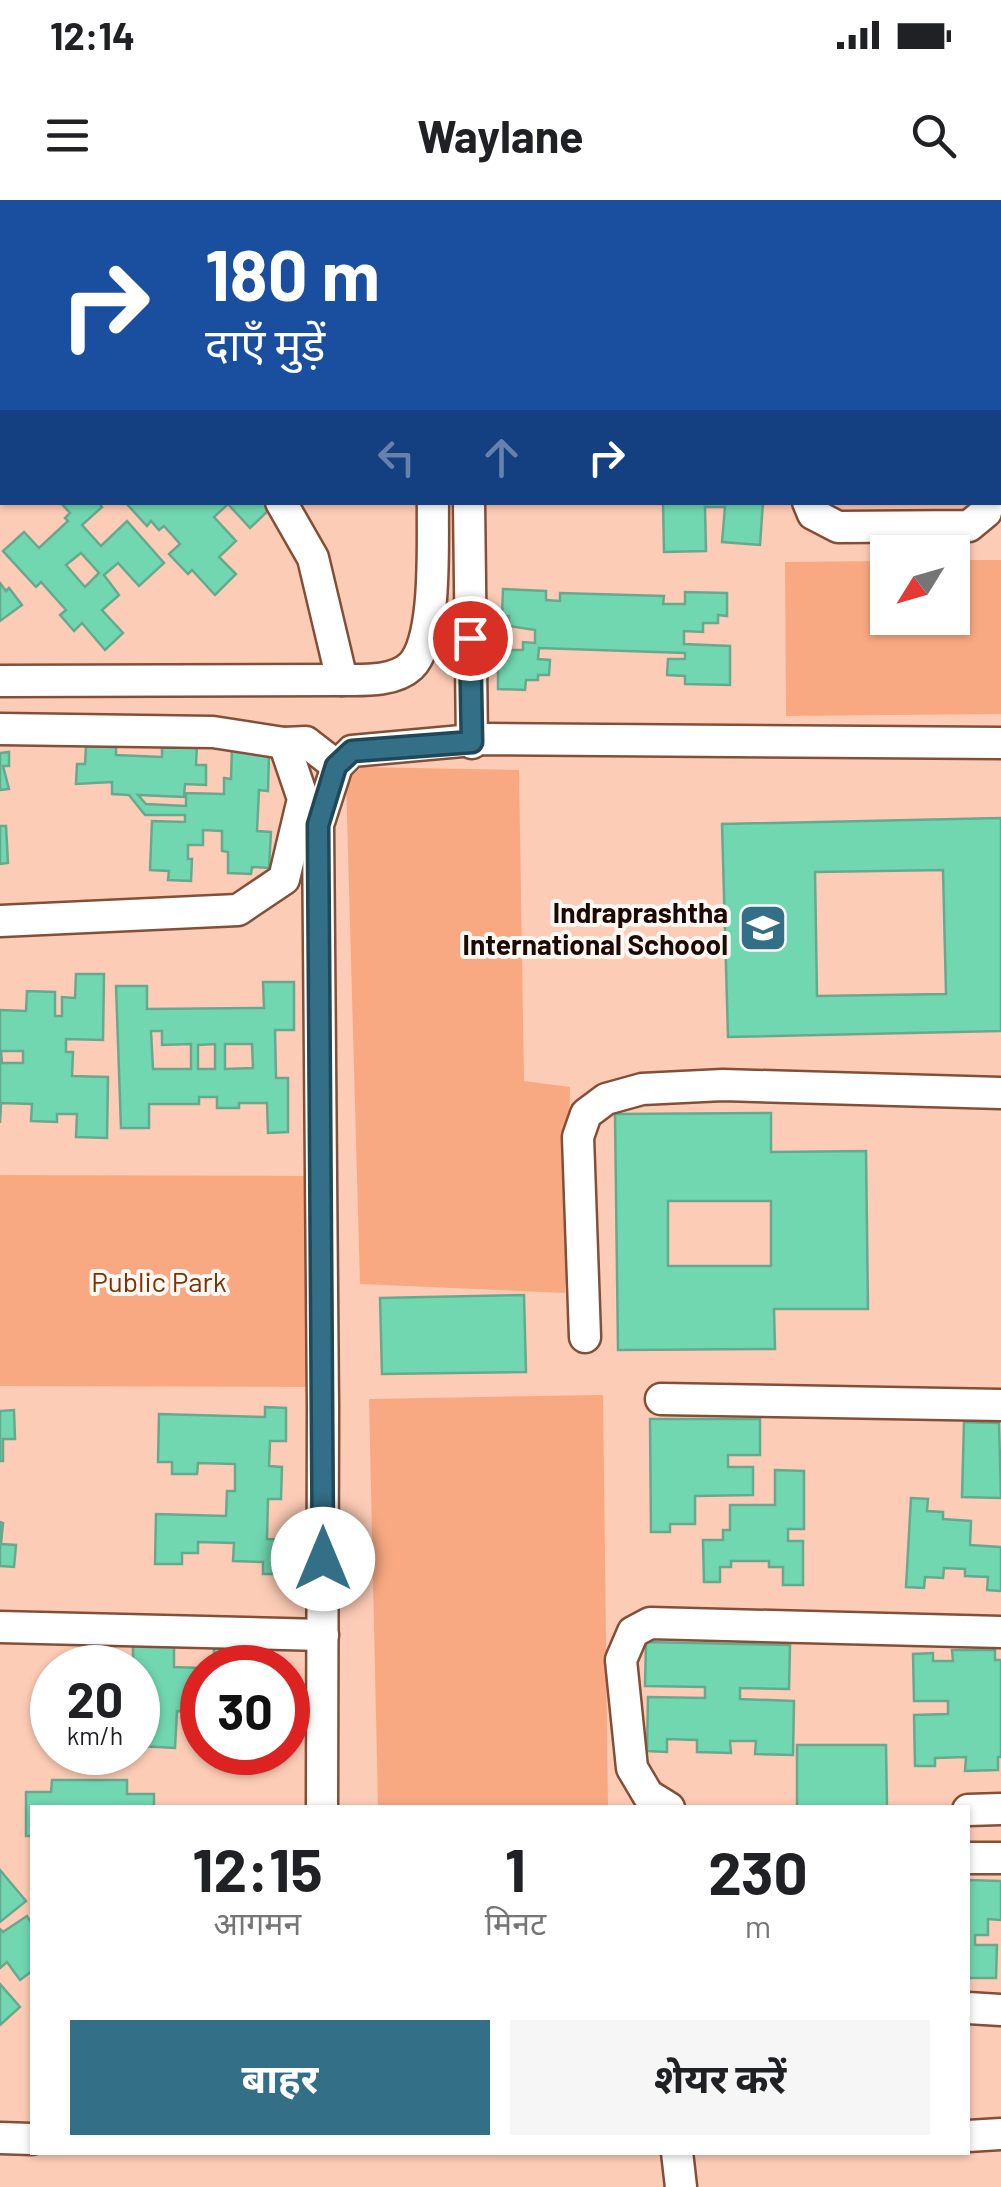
<!DOCTYPE html>
<html lang="hi">
<meta charset="utf-8">
<style>
body{margin:0;font-family:Barlow,"Noto Sans Devanagari",sans-serif;background:#f6f6f6;color:#202124;height:100vh;display:flex;flex-direction:column;font-size:38px;white-space:nowrap}
*{box-sizing:border-box;margin:0}
p{font-size:32px;color:#757577}
.icon{flex:none;width:55px;height:55px;fill:none;stroke:currentColor;stroke-width:2;stroke-linecap:round;stroke-linejoin:round}
.map{position:relative;flex:1;overflow:hidden}
.side{position:absolute;left:30px;top:1605px;width:940px;height:350px;display:flex;flex-direction:column;background:#fff;border-radius:0px;box-shadow:0 2px 8px #0004}
.side>*{flex:none}
.guide{position:absolute;left:0px;top:0px;width:1002px;height:305px;box-shadow:0 2px 8px #0004;background:#1a4fa0;color:#fff;overflow:hidden}
.needle{width:65px;rotate:233deg}
.tools{position:absolute;left:870px;top:335px;display:grid;gap:20px}
.tools a{display:grid;place-items:center;width:100px;height:100px;border-radius:0px;background:#fff;box-shadow:0 2px 8px #0004;font-size:50px}
.speed{position:absolute;left:30px;top:1445px;display:flex;gap:20px;font-size:50px;font-weight:700;text-align:center}
.speed>*{display:grid;place-content:center;width:130px;height:130px;border-radius:50%;background:#fff;box-shadow:0 2px 8px #0004;line-height:1}
.speed small{font-size:25px;font-weight:400}
.speed .limit{border:15px solid #d22;background:#fff;color:#111}
.pin{position:absolute;display:grid;place-items:center;width:85px;height:85px;color:#fff;margin:-42px;border:5px solid #fff;border-radius:50%;box-shadow:0 2px 10px #0007}
.me{position:absolute;width:110px;margin:-55px;rotate:0deg;stroke-linejoin:round;filter:drop-shadow(0 0 8px #0008)}
.turn{display:flex;align-items:center;gap:35px;height:210px;padding:0 40px;font-size:45px}
.turn .icon{width:130px;height:130px;stroke-width:2.5}
.turn b{display:block;font-size:70px;line-height:85px}
.lanes{display:flex;align-items:center;height:95px;padding:0 40px;background:#0003;justify-content:center;gap:50px;direction:ltr}
.lanes .off{opacity:.35}
.eta{display:flex;justify-content:space-evenly;align-items:center;height:170px;text-align:center}
.eta b{font-size:60px;font-weight:700;line-height:70px}
.action{display:flex;gap:20px;margin-top:auto;padding:20px 40px}
.action a{flex:1;height:115px;border-radius:0px;background:#336f86;color:#fff;font-size:40px;font-weight:700;line-height:115px;text-align:center}
.action a+a{background:#f6f6f6;color:#202124}
.status{display:flex;justify-content:space-between;align-items:center;height:70px;padding:0 50px;background:#fff;direction:ltr}
.status svg{height:28px;fill:currentColor}
header{display:flex;justify-content:space-between;align-items:center;height:130px;padding:0 40px;background:#fff;font-size:45px;font-weight:700}
.map>svg:first-child{display:block}
.green{fill:#f9a982}
.building{fill:#71d7b0;stroke:#67a98f;stroke-width:2.5;fill-rule:evenodd}
.lines{fill:none;stroke-linecap:round;stroke-linejoin:round}
.minor-casing{stroke:#834f36;stroke-width:35}
.minor{stroke:#fff;stroke-width:30}
.route-casing{stroke:#214857;stroke-width:25}
.route{stroke:#336f86;stroke-width:18}
.labels{text-anchor:middle;dominant-baseline:central;stroke-width:8;stroke-linejoin:round;paint-order:stroke}
.poi-label{font-size:28px;font-weight:bold;fill:#1d0902;stroke:#fef8f5;text-anchor:end}
.park-label{font-size:28px;fill:#7b3303;stroke:#fef8f5}
</style>
<div class="status"><b>12:14</b><svg viewBox="0 0 49 12"><path d="M0 12V9h3v3zM5 12V6h3v6zM10 12V3h3v9zM15 12V0h3v12zM26 1h20v11H26zM47 4h2v5h-2z"/></svg></div>
<header><svg class="icon" aria-label="menu" viewBox="0 0 24 24"><path d="M4 6h16M4 12h16M4 18h16"/></svg>Waylane<svg class="icon" aria-label="search" viewBox="0 0 24 24"><circle cx="10" cy="10" r="6"/><path d="M15 15l6 6"/></svg></header>
<div class="map">
<svg width="1001" height="1987" viewBox="0 0 1001 1987">
<rect width="100%" height="100%" fill="#fdccb6"/>
<g class="green">
<polygon points="953,360 1001,360 1001,514 786,516 785,362 887,361 888,418 952,418"/>
<polygon points="362,567 519,570 524,881 570,887 565,1093 360,1084 346,581"/>
<polygon points="0,975 319,976 319,1187 0,1186"/>
<polygon points="603,1195 608,1607 378,1607 369,1199"/>
</g>
<g class="building">
<polygon points="2,55 2,174 0,172"/>
<path d="M 60,302 L 98,302 L 102,307 L 82,325 L 101,346 L 127,321 L 164,363 L 139,386 L 118,363 L 104,375 L 119,395 L 102,410 L 123,433 L 105,450 L 82,423 L 74,431 L 60,415 L 66,410 L 41,382 L 36,387 L 3,351 L 24,332 L 39,348 L 68,321 L 65,318 L 70,313 ZM 81,353 L 99,373 L 85,387 L 66,365 Z"/>
<polygon points="125,302 272,302 274,305 250,328 228,304 214,317 236,341 219,357 236,374 215,395 192,370 188,374 169,354 180,344 164,326 159,330 151,321 147,326"/>
<polygon points="663,302 763,302 760,345 722,342 725,307 705,307 706,351 664,352"/>
<polygon points="0,383 6,391 9,388 22,405 0,421"/>
<polygon points="503,389 546,391 546,400 560,401 560,393 664,396 663,404 685,404 685,392 727,393 727,416 718,415 718,423 703,423 703,432 684,431 684,444 730,446 730,485 685,484 685,476 667,475 668,459 685,459 685,453 539,448 538,459 550,460 549,475 538,475 538,480 526,480 525,490 498,489 498,459 504,459 504,450 523,450 523,442 535,443 535,430 509,426 509,416 502,416"/>
<polygon points="175,543 197,544 196,565 206,565 206,585 185,584 184,597 138,595 146,604 186,606 186,593 224,594 224,578 231,579 232,546 269,554 268,591 259,590 257,631 271,632 269,668 252,667 251,674 228,673 228,652 222,651 222,631 203,630 203,645 188,645 188,659 192,659 191,681 168,680 169,671 150,670 152,621 185,622 185,615 145,615 129,595 112,594 112,582 76,584 77,564 85,564 86,546 116,547 116,555 162,557 162,547 175,548"/>
<polygon points="9,552 9,566 3,566 9,589 0,590 0,553"/>
<path d="M 1001,618 L 1001,831 L 728,837 L 722,624 ZM 943,670 L 946,794 L 817,796 L 815,672 Z"/>
<polygon points="0,626 6,626 8,663 0,664"/>
<path d="M 76,774 L 104,774 L 103,840 L 66,839 L 66,852 L 73,852 L 72,876 L 108,877 L 107,938 L 76,937 L 77,914 L 57,914 L 57,922 L 31,921 L 32,904 L 1,903 L 0,923 L 0,810 L 26,811 L 27,791 L 55,792 L 55,816 L 62,816 L 62,797 L 75,798 ZM 1,851 L 23,851 L 23,863 L 2,863 Z"/>
<path d="M 263,782 L 294,782 L 294,830 L 275,830 L 276,878 L 288,878 L 288,932 L 268,933 L 267,903 L 239,903 L 239,908 L 217,908 L 217,897 L 199,897 L 199,904 L 149,904 L 149,928 L 121,928 L 116,786 L 147,786 L 147,809 L 264,808 ZM 151,831 L 162,831 L 162,845 L 191,844 L 191,869 L 153,869 ZM 215,844 L 215,869 L 198,869 L 198,845 ZM 225,844 L 252,844 L 253,868 L 225,869 Z"/>
<path d="M 771,913 L 771,952 L 866,951 L 868,1109 L 774,1109 L 775,1149 L 618,1150 L 615,914 ZM 668,1001 L 771,1001 L 771,1066 L 668,1066 Z"/>
<polygon points="524,1095 526,1172 382,1174 380,1098"/>
<polygon points="265,1207 286,1208 286,1241 270,1241 269,1266 282,1267 281,1299 268,1299 267,1339 290,1340 289,1374 263,1374 263,1362 233,1361 234,1343 198,1342 198,1353 182,1353 182,1364 155,1364 156,1314 226,1316 227,1291 235,1291 235,1264 198,1263 197,1274 172,1274 172,1262 158,1262 159,1214 265,1217"/>
<polygon points="14,1210 15,1239 3,1239 3,1261 0,1261 0,1211"/>
<polygon points="650,1219 760,1219 760,1255 728,1255 728,1267 753,1267 753,1295 695,1296 695,1324 670,1324 670,1332 651,1332"/>
<polygon points="964,1222 999,1223 1001,1298 962,1297"/>
<polygon points="775,1270 804,1271 804,1329 788,1329 788,1341 803,1341 803,1385 783,1385 783,1367 769,1367 769,1361 731,1361 731,1367 720,1367 720,1382 704,1382 703,1340 723,1340 723,1330 730,1330 730,1305 775,1305"/>
<polygon points="911,1298 928,1299 927,1311 943,1312 943,1319 971,1321 970,1345 1001,1347 1001,1391 987,1390 988,1377 965,1376 965,1369 944,1368 943,1378 925,1377 924,1388 906,1387"/>
<polygon points="0,1322 3,1323 1,1344 16,1345 14,1367 0,1366"/>
<polygon points="214,1433 257,1434 256,1468 202,1468 202,1527 202,1512 177,1511 175,1548 138,1546 141,1465 133,1462 133,1441 174,1441 174,1467 202,1468 202,1463 214,1463"/>
<polygon points="646,1442 790,1445 789,1489 740,1488 740,1499 794,1501 793,1555 755,1554 756,1541 730,1541 731,1553 697,1552 697,1540 667,1539 667,1552 647,1551 648,1497 705,1498 705,1487 645,1486"/>
<polygon points="952,1450 995,1450 995,1460 1001,1460 1001,1557 998,1557 998,1570 965,1571 966,1557 935,1558 935,1566 915,1566 914,1515 948,1514 948,1501 914,1501 913,1454 933,1453 933,1461 953,1461"/>
<polygon points="797,1545 886,1545 887,1607 797,1607"/>
<polygon points="52,1580 127,1580 127,1594 154,1594 154,1608 32,1608 32,1636 26,1636 26,1592 51,1592"/>
<polygon points="0,1670 26,1701 0,1722"/>
<polygon points="968,1680 1001,1681 1001,1720 988,1719 988,1735 975,1735 975,1745 997,1745 996,1778 968,1778"/>
<polygon points="27,1716 32,1724 32,1771 20,1780 7,1762 0,1768 0,1729 3,1732"/>
<polygon points="0,1784 20,1807 0,1825"/>
</g>
<g class="lines">
<g class="minor-casing">
<g id="minor">
<polyline points="438,0 438,2"/>
<polyline points="988,0 988,2"/>
<polyline points="262,2 264,0"/>
<polyline points="472,2 472,0"/>
<polyline points="812,2 812,0"/>
<polyline points="0,244 2,242"/>
<polyline points="281,302 313,358 342,480"/>
<polyline points="469,302 472,543"/>
<polyline points="808,302 813,314 838,327 969,326 986,312 988,302"/>
<path d="M 0,481 L 342,480 C 363,480 394,482 411,466 C 438,439 432,341 433,302"/>
<polyline points="0,529 213,532 284,543 306,542 337,566"/>
<polyline points="0,721 238,710 284,679 303,599 284,543"/>
<polyline points="585,1137 578,937 586,914 606,899 642,889 723,885 1001,893"/>
<polyline points="661,1199 1001,1205"/>
<polyline points="0,1427 323,1435"/>
<polyline points="322,1608 323,1207 318,625 337,566 352,551 484,539 1001,543"/>
<polyline points="669,1608 648,1595 632,1568 621,1460 633,1432 650,1423 1001,1432"/>
<polyline points="968,1610 1001,1609"/>
<polyline points="968,1658 1001,1658"/>
<polyline points="968,1808 1001,1810"/>
<polyline points="968,1936 1001,1934"/>
<polyline points="0,1938 32,1939"/>
<polyline points="677,1952 681,1987"/>
</g>
</g>
<use href="#minor" class="minor"/>
</g>
<g class="lines">
<g class="route-casing">
<polyline id="route" points="323,1359 318,625 336,566 352,551 472,542 470,438"/>
</g>
<use href="#route" class="route"/>
</g>
<defs>
<g id="school-square" transform="scale(2.5)"><rect x="-9" y="-9" width="18" height="18" rx="4" fill="#336f86" stroke="#fef8f5"/><path d="M0-5L7-2L0 1L-7-2ZM-4 1L0 2.5L4 1V4Q0 6-4 4Z" fill="#fff"/></g>
</defs>
<g fill-rule="evenodd">
<use href="#school-square" x="763" y="728"/>
</g>
<g class="labels">
<g class="poi-label">
<text x="728" y="712">Indraprashtha<tspan x="728" dy="32">International Schoool</tspan></text>
</g>
<g class="park-label">
<text x="159" y="1081">Public Park</text>
</g>
</g>
</svg>
<div class="tools">
<a><svg class="needle" viewBox="-14 -14 28 28"><path d="M0-13l5 13h-10z" fill="#e53935"/><path d="M0 13l5-13h-10z" fill="#757577"/></svg></a>
</div>
<div class="speed"><div>20<small>km/h</small></div><div class="limit">30</div></div>
<div class="pin" style="left:470px;top:438px;background:#d93025"><svg class="icon" aria-label="arrive" viewBox="0 0 24 24"><path d="M6 21V4h12l-3 4 3 4H6"/></svg></div>
<svg class="me" style="left:323px;top:1359px" viewBox="-20 -20 40 40"><circle r="19" fill="#fff"/><path d="M0-13L10 11 0 6-10 11z" fill="#336f86"/></svg>
<div class="guide">
<div class="turn"><svg class="icon" aria-label="right" viewBox="0 0 24 24"><path d="M7 20v-9h11M14 6l5 5-5 5"/></svg><div><b>180 m</b>दाएँ मुड़ें</div></div>
<div class="lanes"><svg class="icon off" aria-label="left" viewBox="0 0 24 24"><path d="M17 20v-9H6M10 6l-5 5 5 5"/></svg><svg class="icon off" aria-label="ahead" viewBox="0 0 24 24"><path d="M12 20V5M6 11l6-6 6 6"/></svg><svg class="icon" aria-label="right" viewBox="0 0 24 24"><path d="M7 20v-9h11M14 6l5 5-5 5"/></svg></div>
</div>
<section class="side">
<div class="eta">
<div><b>12:15</b><p>आगमन</p></div>
<div><b>1</b><p>मिनट</p></div>
<div><b>230</b><p>m</p></div>
</div>
<div class="action"><a>बाहर</a><a>शेयर करें</a></div>
</section>
</div>
